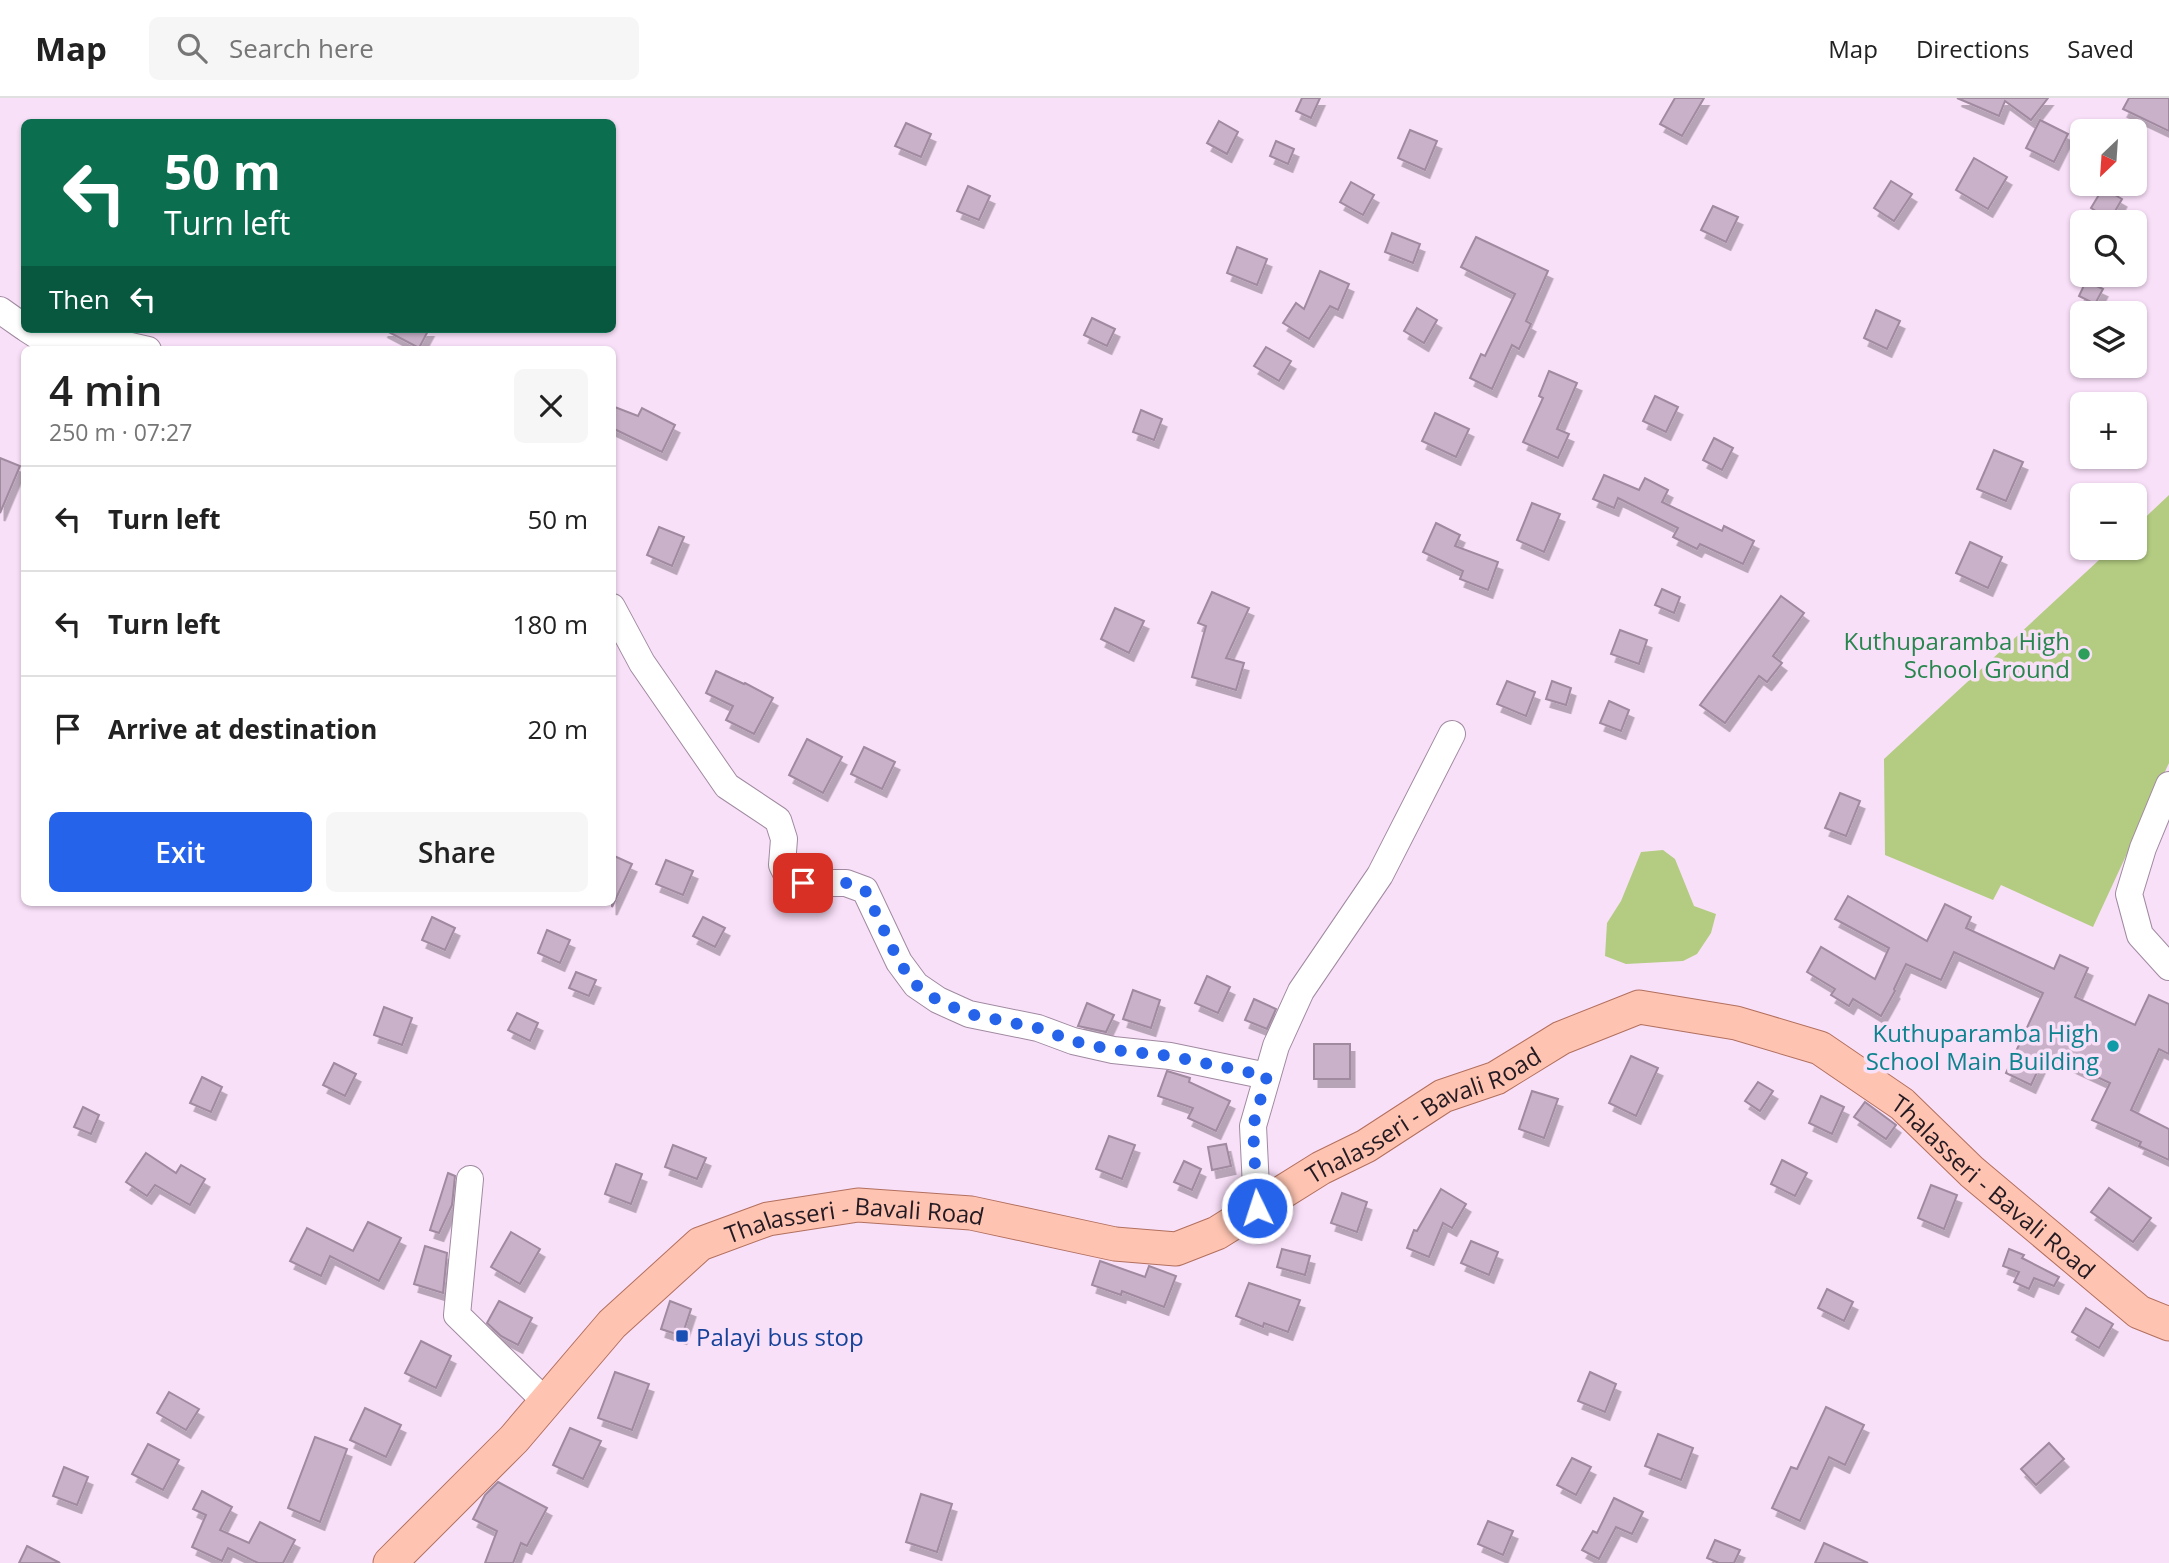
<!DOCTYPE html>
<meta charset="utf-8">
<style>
body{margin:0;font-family:"Open Sans",sans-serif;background:#f6f6f6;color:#222;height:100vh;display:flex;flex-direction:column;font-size:26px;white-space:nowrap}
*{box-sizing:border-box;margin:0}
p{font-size:23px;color:#767676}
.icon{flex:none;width:38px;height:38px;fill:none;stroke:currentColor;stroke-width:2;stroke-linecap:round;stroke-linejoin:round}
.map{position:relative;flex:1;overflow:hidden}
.panel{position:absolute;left:21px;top:248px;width:595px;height:560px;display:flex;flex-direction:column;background:#fff;border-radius:10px;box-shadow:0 2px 5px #0004}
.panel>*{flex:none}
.banner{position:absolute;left:21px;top:21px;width:595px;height:214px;border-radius:10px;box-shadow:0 2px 5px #0004;background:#0b6e4f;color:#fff;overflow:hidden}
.needle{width:46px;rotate:205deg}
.tools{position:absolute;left:2070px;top:21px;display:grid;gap:14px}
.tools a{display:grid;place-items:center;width:77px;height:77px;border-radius:10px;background:#fff;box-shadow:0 2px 5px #0004;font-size:35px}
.pin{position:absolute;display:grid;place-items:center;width:60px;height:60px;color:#fff;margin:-30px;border-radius:14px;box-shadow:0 4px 10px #0006}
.me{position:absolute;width:77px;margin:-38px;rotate:356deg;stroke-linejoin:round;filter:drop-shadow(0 0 5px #0008)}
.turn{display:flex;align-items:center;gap:24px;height:147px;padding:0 28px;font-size:32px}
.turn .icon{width:91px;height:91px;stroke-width:2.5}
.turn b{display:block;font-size:49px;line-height:60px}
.then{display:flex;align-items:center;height:66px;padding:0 28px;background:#0003;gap:14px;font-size:26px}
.round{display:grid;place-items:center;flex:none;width:74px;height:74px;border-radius:10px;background:#f6f6f6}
.head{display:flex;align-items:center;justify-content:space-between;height:119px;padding:0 28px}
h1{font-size:42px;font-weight:600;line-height:52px}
.cta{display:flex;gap:14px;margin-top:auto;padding:14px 28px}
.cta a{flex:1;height:80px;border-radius:10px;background:#2563eb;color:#fff;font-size:28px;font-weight:600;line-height:80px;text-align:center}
.cta a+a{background:#f6f6f6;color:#222}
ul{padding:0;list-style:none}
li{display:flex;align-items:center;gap:21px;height:105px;padding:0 28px;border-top:2px solid #e0e0e0}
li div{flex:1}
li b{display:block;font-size:26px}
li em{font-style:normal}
header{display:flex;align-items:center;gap:42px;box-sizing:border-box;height:98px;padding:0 35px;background:#fff;border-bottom:2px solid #e0e0e0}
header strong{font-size:33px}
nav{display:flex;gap:38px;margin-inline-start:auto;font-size:24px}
.search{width:490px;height:63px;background:#f6f6f6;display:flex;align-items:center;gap:18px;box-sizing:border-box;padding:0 24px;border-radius:10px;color:#767676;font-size:26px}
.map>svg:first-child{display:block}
.green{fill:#b3cc81}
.building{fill:#c9b2c9;stroke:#a08aa0;stroke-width:2;filter:url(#shadow)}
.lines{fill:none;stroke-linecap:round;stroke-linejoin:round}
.minor-casing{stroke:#a08aa0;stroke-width:28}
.major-casing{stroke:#b26f5e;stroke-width:35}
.minor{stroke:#fff;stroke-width:26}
.major{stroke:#ffc4b1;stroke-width:33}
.route{stroke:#2563eb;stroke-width:12;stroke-dasharray:0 21.6}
.leisure-dot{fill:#2e9e5b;stroke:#f9e0f9;stroke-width:2.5}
.culture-dot{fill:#0f9aa8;stroke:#f9e0f9;stroke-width:2.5}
.transit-dot{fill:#1a4fb4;stroke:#f9e0f9;stroke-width:2.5}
.labels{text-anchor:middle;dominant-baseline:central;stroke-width:7;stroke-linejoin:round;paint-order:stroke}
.leisure-label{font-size:24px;fill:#27864d;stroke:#f9e0f9;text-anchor:end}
.culture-label{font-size:24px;fill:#0d838f;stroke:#f9e0f9;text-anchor:end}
.street-label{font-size:24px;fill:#231a23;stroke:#f9e0f9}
.transit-label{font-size:24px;fill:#164399;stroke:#f9e0f9;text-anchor:start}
</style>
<header>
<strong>Map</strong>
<div class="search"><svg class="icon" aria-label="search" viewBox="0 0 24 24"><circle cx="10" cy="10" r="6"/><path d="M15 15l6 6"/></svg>Search here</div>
<nav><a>Map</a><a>Directions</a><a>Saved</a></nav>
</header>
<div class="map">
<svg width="2169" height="1465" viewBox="0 0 2169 1465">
<defs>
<filter id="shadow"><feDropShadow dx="4.5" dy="8" stdDeviation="0" flood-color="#0004"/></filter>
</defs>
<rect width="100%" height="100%" fill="#f9e0f9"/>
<g class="green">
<polygon points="2169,397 2169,665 2093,829 2001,787 1993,802 1885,757 1884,661 2112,450 2135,450 2135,429"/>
<polygon points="1663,752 1675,761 1694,808 1716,816 1711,835 1697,856 1683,863 1626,866 1605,858 1607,825 1621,803 1641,754"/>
</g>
<g class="building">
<polygon points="1302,0 1320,0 1311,20 1296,13"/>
<polygon points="1675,0 1704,0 1682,38 1660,26"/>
<polygon points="1957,0 2048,0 2031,22 2005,3 1999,18"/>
<polygon points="2129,0 2169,0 2169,33 2123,11"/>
<polygon points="2040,22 2068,36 2054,64 2026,50"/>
<polygon points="1219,23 1238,34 1227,56 1207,45"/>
<polygon points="906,25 931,36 921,59 895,48"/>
<polygon points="1410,32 1437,43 1425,72 1398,60"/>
<polygon points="1276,43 1294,51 1288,66 1270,58"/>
<polygon points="1974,60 2007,79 1988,111 1956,92"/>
<polygon points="1891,83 1912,96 1894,123 1874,110"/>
<polygon points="1351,84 1374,97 1363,117 1340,104"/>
<polygon points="968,88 990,98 979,122 957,113"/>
<polygon points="2103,90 2122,101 2110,122 2091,110"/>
<polygon points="1713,108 1738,119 1726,144 1701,132"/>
<polygon points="1392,135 1420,146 1413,165 1385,154"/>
<polygon points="1476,139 1548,173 1526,223 1531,226 1519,251 1512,247 1492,291 1470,280 1481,256 1485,258 1515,196 1461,169"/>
<polygon points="1237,149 1267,161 1257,187 1227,175"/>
<polygon points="1320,173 1349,186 1338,212 1330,208 1309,241 1283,225 1296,205 1304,211"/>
<polygon points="2086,183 2103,191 2095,206 2079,198"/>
<polygon points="1417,210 1437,222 1424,245 1404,233"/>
<polygon points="1876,212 1900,223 1887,251 1864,240"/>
<polygon points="1092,220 1115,231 1107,248 1084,237"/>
<polygon points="383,231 429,231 419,250"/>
<polygon points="1266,249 1291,263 1279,283 1254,268"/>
<polygon points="1549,273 1577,285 1557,331 1569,336 1558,360 1523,344 1543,300 1539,298"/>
<polygon points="1655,298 1678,309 1666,334 1643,323"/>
<polygon points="612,308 638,318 642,310 675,327 662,354 612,330"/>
<polygon points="1141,312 1162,321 1154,342 1133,334"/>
<polygon points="1435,315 1469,331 1456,359 1422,343"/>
<polygon points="1714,340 1733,350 1722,372 1703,362"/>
<polygon points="1994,352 2023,364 2006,403 1977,391"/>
<polygon points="0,360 20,368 0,415"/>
<polygon points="1604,377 1639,392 1645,380 1668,392 1662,404 1722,433 1724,428 1754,443 1743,466 1700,446 1697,451 1673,439 1678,430 1618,400 1614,410 1593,401"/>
<polygon points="1532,405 1560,416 1544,454 1517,442"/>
<polygon points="1436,425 1460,437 1455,448 1498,464 1488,492 1460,481 1463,473 1423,454"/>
<polygon points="659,429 684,439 672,468 647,457"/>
<polygon points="1970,444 2002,459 1988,490 1956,475"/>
<polygon points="1662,491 1680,499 1674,515 1655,507"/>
<polygon points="1212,494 1249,510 1226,560 1244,565 1236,592 1192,579 1206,528 1198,525"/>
<polygon points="1781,498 1804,515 1773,558 1782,565 1767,584 1759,578 1725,625 1700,607"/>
<polygon points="1115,510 1144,523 1129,555 1101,541"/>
<polygon points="1620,532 1647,542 1639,566 1611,556"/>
<polygon points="716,573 744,586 745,585 773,600 754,636 726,622 733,608 706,595"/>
<polygon points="1507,583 1535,594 1526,618 1497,606"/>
<polygon points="1552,583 1571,590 1566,607 1546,601"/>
<polygon points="1609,603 1629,612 1621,633 1600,625"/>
<polygon points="807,641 842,659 823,695 789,677"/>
<polygon points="864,649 895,664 882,691 851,676"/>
<polygon points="1840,695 1860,703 1846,738 1825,730"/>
<polygon points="612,757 632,766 612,809"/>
<polygon points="666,762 693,773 683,797 656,786"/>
<polygon points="1848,798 1927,843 1945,806 1971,819 1966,830 2054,871 2060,857 2088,870 2075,899 2135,927 2149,897 2169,906 2169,956 2159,951 2131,1012 2169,1031 2169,1062 2139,1048 2141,1044 2092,1022 2110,985 2046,955 2031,987 2006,975 2043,895 1954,854 1941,882 1906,866 1894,891 1895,893 1881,918 1853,901 1849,908 1831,897 1835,891 1807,874 1821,849 1875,881 1889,850 1835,821"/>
<polygon points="432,819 455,830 445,852 422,842"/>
<polygon points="703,819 725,830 715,849 693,838"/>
<polygon points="547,832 570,842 560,865 538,855"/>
<polygon points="576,874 596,882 589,898 569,890"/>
<polygon points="1207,878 1230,889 1218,915 1195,905"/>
<polygon points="1133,892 1160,902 1151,930 1123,921"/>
<polygon points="1254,901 1276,911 1267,931 1245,922"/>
<polygon points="1087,905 1114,917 1106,934 1078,928"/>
<polygon points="384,909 412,920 402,947 374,937"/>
<polygon points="517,915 538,925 530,943 508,932"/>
<rect x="1314" y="946" width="36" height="35"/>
<polygon points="1631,958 1658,970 1636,1018 1609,1005"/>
<polygon points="334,965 356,976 345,998 323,987"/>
<polygon points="1167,973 1190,980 1189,984 1230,1003 1216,1033 1188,1020 1193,1010 1158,998"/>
<polygon points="202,979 222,989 211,1014 190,1005"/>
<polygon points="1758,984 1773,993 1760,1013 1745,1003"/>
<polygon points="1532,993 1558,1001 1544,1040 1519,1031"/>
<polygon points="1821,998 1844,1009 1832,1036 1809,1025"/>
<polygon points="1865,1004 1896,1027 1886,1041 1854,1019"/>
<polygon points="83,1009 99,1017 91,1036 74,1029"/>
<polygon points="1109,1038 1135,1047 1122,1081 1096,1071"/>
<polygon points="1226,1046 1231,1068 1212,1072 1208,1049"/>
<polygon points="673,1047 706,1060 697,1081 665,1069"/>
<polygon points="146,1055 176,1075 181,1067 205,1081 190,1107 155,1087 147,1098 126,1084"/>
<polygon points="1782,1062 1807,1075 1795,1098 1771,1086"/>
<polygon points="1184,1063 1201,1071 1192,1092 1174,1084"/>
<polygon points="616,1066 642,1076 631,1106 605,1096"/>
<polygon points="448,1075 455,1078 452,1107 439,1135 430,1132"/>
<polygon points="1931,1087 1957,1097 1944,1131 1918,1120"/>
<polygon points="2109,1090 2151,1120 2133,1144 2091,1114"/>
<polygon points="1441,1091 1466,1106 1452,1130 1443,1125 1429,1159 1407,1150 1414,1132 1417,1133"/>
<polygon points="1342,1095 1367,1104 1357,1134 1331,1125"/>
<polygon points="368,1124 401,1140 379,1183 330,1158 321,1178 290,1163 307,1130 353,1153"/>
<polygon points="511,1134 540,1151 520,1186 491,1169"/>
<polygon points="1471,1143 1498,1154 1489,1177 1461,1165"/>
<polygon points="425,1148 447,1155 443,1195 414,1186"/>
<polygon points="1282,1151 1310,1158 1305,1177 1277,1169"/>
<polygon points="2009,1151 2024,1157 2022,1160 2059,1179 2054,1188 2034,1180 2029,1191 2014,1184 2019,1174 2003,1168"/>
<polygon points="1100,1163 1145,1179 1149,1168 1176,1178 1164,1209 1122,1193 1121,1197 1092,1187"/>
<polygon points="1249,1185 1300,1202 1288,1234 1264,1225 1263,1229 1236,1218"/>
<polygon points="1827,1191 1853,1204 1844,1223 1818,1210"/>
<polygon points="499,1203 532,1220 518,1247 501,1238 487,1225"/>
<polygon points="670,1203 691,1211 682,1238 661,1231"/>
<polygon points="2086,1210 2113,1226 2099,1250 2072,1234"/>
<polygon points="421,1243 451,1258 436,1290 405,1275"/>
<polygon points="615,1274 649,1286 632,1332 598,1320"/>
<polygon points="1590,1274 1616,1286 1605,1314 1578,1303"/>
<polygon points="169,1294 199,1311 186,1332 157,1315"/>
<polygon points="1826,1309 1864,1327 1845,1367 1829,1359 1800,1423 1772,1410 1791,1369 1797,1371"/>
<polygon points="365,1310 401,1327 386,1359 350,1342"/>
<polygon points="570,1330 601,1343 583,1381 553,1367"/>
<polygon points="1658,1336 1693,1350 1681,1382 1645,1368"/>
<polygon points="315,1339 347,1351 320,1424 288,1410"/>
<polygon points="2049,1345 2064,1361 2036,1387 2021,1371"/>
<polygon points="148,1346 179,1362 163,1392 132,1376"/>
<polygon points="1572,1360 1591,1369 1576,1397 1557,1387"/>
<polygon points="64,1369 88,1379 77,1407 53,1398"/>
<polygon points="498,1384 547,1410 527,1448 521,1445 513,1465 485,1465 497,1433 473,1421 485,1397"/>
<polygon points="202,1393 232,1409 220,1432 249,1445 260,1424 295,1442 283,1465 258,1465 228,1450 222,1463 192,1449 206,1417 193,1411"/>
<polygon points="921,1396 952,1406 937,1454 906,1444"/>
<polygon points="1614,1400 1643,1414 1632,1436 1616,1429 1599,1461 1582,1452 1593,1433 1597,1435"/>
<polygon points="1488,1423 1513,1433 1503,1457 1478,1446"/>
<polygon points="1715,1442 1740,1452 1734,1465 1719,1465 1707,1460"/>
<polygon points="1824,1445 1868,1465 1815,1465"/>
<polygon points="27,1448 60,1465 19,1465"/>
</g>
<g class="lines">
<g class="minor-casing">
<g id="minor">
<polyline points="0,212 24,229"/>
<polyline points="27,231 41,240 64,247 113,244 148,252"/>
<polyline points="612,509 642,565 727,688 778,722 784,741 782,767 788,779 803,785 846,785 865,792 899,864 916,887 938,902 969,916 1038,930 1073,943 1113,952 1170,958 1267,978"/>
<polyline points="2169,687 2143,750 2129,796 2140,837 2169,869"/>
<polyline points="470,1081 457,1217 546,1304"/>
<polyline points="1257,1110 1253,1028 1276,948 1301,893 1380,777 1452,636"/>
</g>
</g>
<g class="major-casing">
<g id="major">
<path id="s1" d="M 390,1465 L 514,1341 L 612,1226 L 700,1146 L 768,1121 L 858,1107 L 971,1115 L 1115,1146 L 1176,1151 L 1217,1135 L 1321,1070 L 1366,1048 L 1443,998 L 1496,980 L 1561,940 L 1639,909 L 1736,925 L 1820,950 L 1902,1006 L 1972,1074 L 2139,1214 L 2169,1226"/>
</g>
</g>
<use href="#minor" class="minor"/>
<use href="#major" class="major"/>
</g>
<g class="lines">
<polyline class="route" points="803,785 846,785 865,792 899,864 916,887 937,902 969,916 1038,930 1073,943 1113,952 1170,958 1267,978 1253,1028 1257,1110"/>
</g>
<circle class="leisure-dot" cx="2084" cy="556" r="7"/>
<circle class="culture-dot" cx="2113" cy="948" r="7"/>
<rect class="transit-dot" x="675" y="1231" width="14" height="14" rx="3.5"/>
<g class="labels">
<g class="leisure-label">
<text x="2070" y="542">Kuthuparamba High<tspan x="2070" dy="28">School Ground</tspan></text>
</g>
<g class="culture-label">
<text x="2099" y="934">Kuthuparamba High<tspan x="2099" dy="28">School Main Building</tspan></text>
</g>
<g class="street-label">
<text stroke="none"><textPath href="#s1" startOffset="1213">Thalasseri - Bavali Road</textPath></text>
<text stroke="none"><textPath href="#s1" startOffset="1864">Thalasseri - Bavali Road</textPath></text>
<text stroke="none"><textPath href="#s1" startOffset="604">Thalasseri - Bavali Road</textPath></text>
</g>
<g class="transit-label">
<text x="696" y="1238">Palayi bus stop</text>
</g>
</g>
</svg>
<div class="tools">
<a><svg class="needle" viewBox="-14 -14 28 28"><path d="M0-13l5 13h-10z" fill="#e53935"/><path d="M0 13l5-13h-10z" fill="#767676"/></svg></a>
<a><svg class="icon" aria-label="search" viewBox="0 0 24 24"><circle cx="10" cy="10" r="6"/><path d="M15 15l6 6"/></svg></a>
<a><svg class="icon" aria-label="layers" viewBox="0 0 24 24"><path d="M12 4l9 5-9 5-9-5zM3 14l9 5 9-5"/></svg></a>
<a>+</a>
<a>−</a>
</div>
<div class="pin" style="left:803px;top:785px;background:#d93025"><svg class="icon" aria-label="arrive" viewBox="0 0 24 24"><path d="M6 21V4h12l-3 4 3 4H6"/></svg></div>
<svg class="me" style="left:1257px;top:1110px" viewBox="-20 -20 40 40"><circle r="17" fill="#2563eb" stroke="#fff" stroke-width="3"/><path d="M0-11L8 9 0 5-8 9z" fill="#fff"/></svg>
<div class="banner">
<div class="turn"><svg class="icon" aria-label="left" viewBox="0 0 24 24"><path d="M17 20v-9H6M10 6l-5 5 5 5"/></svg><div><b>50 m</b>Turn left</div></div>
<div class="then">Then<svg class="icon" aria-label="left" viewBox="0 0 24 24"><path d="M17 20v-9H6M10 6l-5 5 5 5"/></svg></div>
</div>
<section class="panel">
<div class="head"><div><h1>4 min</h1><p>250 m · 07:27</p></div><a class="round"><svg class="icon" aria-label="close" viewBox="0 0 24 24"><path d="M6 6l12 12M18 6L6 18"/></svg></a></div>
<ul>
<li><svg class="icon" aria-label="left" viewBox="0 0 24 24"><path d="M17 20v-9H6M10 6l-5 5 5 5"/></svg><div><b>Turn left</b></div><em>50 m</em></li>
<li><svg class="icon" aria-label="left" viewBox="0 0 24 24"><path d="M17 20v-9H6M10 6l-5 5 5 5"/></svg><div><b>Turn left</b></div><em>180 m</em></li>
<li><svg class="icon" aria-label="arrive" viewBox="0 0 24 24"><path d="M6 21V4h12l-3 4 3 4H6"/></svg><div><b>Arrive at destination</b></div><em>20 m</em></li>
</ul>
<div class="cta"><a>Exit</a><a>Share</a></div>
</section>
</div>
